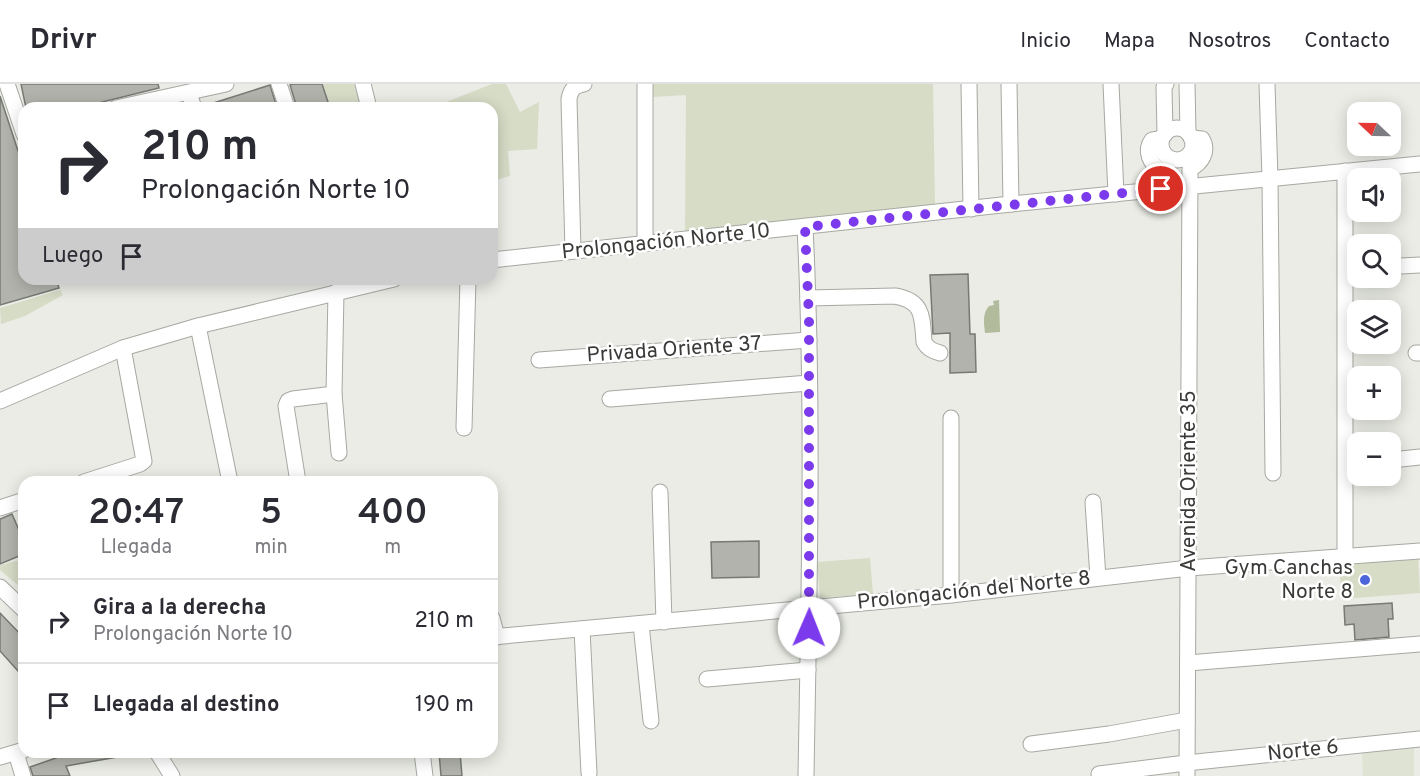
<!DOCTYPE html>
<html lang="es">
<meta charset="utf-8">
<style>
body{margin:0;font-family:Overpass,sans-serif;background:#f2f2f3;color:#2b2b33;height:100vh;display:flex;flex-direction:column;font-size:22px;white-space:nowrap}
*{box-sizing:border-box;margin:0}
p{font-size:20px;color:#7c7c81}
.icon{flex:none;width:33px;height:33px;fill:none;stroke:currentColor;stroke-width:2;stroke-linecap:round;stroke-linejoin:round}
.map{position:relative;flex:1;overflow:hidden}
.drawer{position:absolute;left:18px;top:392px;width:480px;height:282px;display:flex;flex-direction:column;background:#fff;border-radius:18px;box-shadow:0 3px 15px #0003}
.drawer>*{flex:none}
.top-card{position:absolute;left:18px;top:18px;width:480px;height:183px;border-radius:18px;box-shadow:0 3px 15px #0003;background:#fff;color:#2b2b33;overflow:hidden}
.needle{width:39px;rotate:292deg}
.fabs{position:absolute;left:1347px;top:18px;display:grid;gap:12px}
.fabs a{display:grid;place-items:center;width:54px;height:54px;border-radius:12px;background:#fff;box-shadow:0 3px 15px #0003;font-size:30px}
.pin{position:absolute;display:grid;place-items:center;width:51px;height:51px;color:#fff;margin:-26px;border:3px solid #fff;border-radius:50%;box-shadow:0 2px 6px #0007}
.me{position:absolute;width:66px;margin:-33px;rotate:1deg;stroke-linejoin:round;filter:drop-shadow(0 0 4px #0008)}
.turn{display:flex;align-items:center;gap:21px;height:126px;padding:0 24px;font-size:27px}
.turn .icon{width:78px;height:78px;stroke-width:2.5}
.turn b{display:block;font-size:42px;line-height:51px}
.then{display:flex;align-items:center;height:57px;padding:0 24px;background:#0003;gap:12px;font-size:22px}
.eta{display:flex;justify-content:space-evenly;align-items:center;height:102px;text-align:center}
.eta b{font-size:36px;font-weight:600;line-height:42px}
ul{padding:0;list-style:none}
li{display:flex;align-items:center;gap:18px;height:84px;padding:0 24px;border-top:2px solid #e1e1e2}
li div{flex:1}
li b{display:block;font-size:22px}
li em{font-style:normal}
header{display:flex;align-items:center;gap:36px;box-sizing:border-box;height:84px;padding:0 30px;background:#fff;border-bottom:2px solid #e1e1e2}
header strong{font-size:28px}
nav{display:flex;gap:33px;margin-inline-start:auto;font-size:21px}
.map>svg:first-child{display:block}
.built{fill:#dee3d4}
.green{fill:#d6dcc6}
.water{fill:#b2bb9b}
.building{fill:#b1b3ac;stroke:#777973;stroke-width:1.5}
.lines{fill:none;stroke-linecap:round;stroke-linejoin:round}
.minor-casing{stroke:#a6a9a2;stroke-width:17}
.minor{stroke:#fff;stroke-width:15}
.route{stroke:#7c3aed;stroke-width:10;stroke-dasharray:0 18}
.poi-dot{fill:#4d65da;stroke:#fff;stroke-width:2}
.labels{text-anchor:middle;dominant-baseline:central;stroke-width:5;stroke-linejoin:round;paint-order:stroke}
.street-label{font-size:21px;fill:#3a3a38;stroke:#fff}
.poi-label{font-size:21px;fill:#3a3a38;stroke:#fff;text-anchor:end}
</style>
<header>
<strong>Drivr</strong>
<nav><a>Inicio</a><a>Mapa</a><a>Nosotros</a><a>Contacto</a></nav>
</header>
<div class="map">
<svg width="1420" height="692" viewBox="0 0 1420 692">
<rect width="100%" height="100%" fill="#eaece5"/>
<polygon class="built" points="1414,662 1414,692 1363,692 1362,668"/>
<g class="green">
<polygon points="323,0 354,0 360,19 347,24 330,24"/>
<polygon points="492,0 506,0 520,28 539,18 537,65 508,67 510,92 492,97 492,24 431,24"/>
<polygon points="652,0 933,0 935,120 685,150 686,11 653,13"/>
<polygon points="60,206 63,211 25,232 1,240 0,224"/>
<polygon points="1418,473 1420,509 1342,515 1339,482"/>
<polygon points="870,474 873,510 820,514 817,478"/>
<polygon points="24,475 24,499 19,502 0,486 0,481"/>
</g>
<path class="water" d="M 999,216 L 1000,248 L 985,249 C 984,239 982,230 989,222 L 994,221 L 993,217 Z"/>
<g class="building">
<polygon points="21,0 158,0 159,4 78,24 26,24"/>
<polygon points="293,0 322,0 330,24 297,24 290,1"/>
<polygon points="270,1 277,24 205,24 204,22"/>
<polygon points="0,12 24,85 24,195 56,195 59,204 0,221"/>
<polygon points="968,190 970,250 975,250 976,288 950,289 950,249 933,250 930,191"/>
<polygon points="12,430 22,453 19,454 24,470 0,480 0,435"/>
<polygon points="759,457 759,493 712,494 711,458"/>
<polygon points="1392,519 1393,535 1388,535 1389,553 1355,556 1354,540 1345,541 1344,522"/>
<polygon points="0,529 24,554 24,582 18,587 0,567"/>
<polygon points="54,668 117,668 117,673 66,682 70,692 33,692 30,683 56,674"/>
<polygon points="439,668 460,668 462,692 441,692"/>
</g>
<g class="lines">
<g class="minor-casing">
<g id="minor">
<polyline points="7,0 24,50"/>
<polyline points="279,0 287,24"/>
<polyline points="363,0 369,24"/>
<polyline points="645,0 645,159"/>
<polyline points="969,0 971,125"/>
<polyline points="1009,0 1011,120"/>
<polyline points="1111,0 1116,110"/>
<polyline points="1187,0 1188,49"/>
<polyline points="1267,0 1270,95 1273,389"/>
<polyline points="189,9 194,24"/>
<polyline points="116,24 226,0"/>
<circle cx="1177" cy="60" r="16"/>
<polyline points="1165,50 1164,3 1166,0"/>
<polyline points="1345,87 1345,474"/>
<path d="M 1161,105 L 1161,86 C 1150,80 1144,67 1152,56 L 1162,54"/>
<path d="M 805,143 C 814,326 809,509 806,692"/>
<path d="M 573,167 L 569,15 C 571,5 574,2 584,0"/>
<polyline points="492,176 1011,120 1420,80"/>
<polyline points="1401,182 1420,181"/>
<polyline points="336,208 334,310 339,369"/>
<path d="M 808,214 L 895,212 C 924,217 922,233 924,258 C 928,265 933,267 940,269"/>
<polyline points="198,242 230,398"/>
<polyline points="1416,269 1420,269"/>
<polyline points="539,276 809,256"/>
<polyline points="610,315 809,299"/>
<polyline points="0,317 123,264 198,242 394,195"/>
<polyline points="464,344 468,195"/>
<polyline points="1401,375 1420,373"/>
<polyline points="84,398 140,380 144,377 123,264"/>
<polyline points="298,398 286,322 288,317 293,315 334,310"/>
<polyline points="660,408 664,538"/>
<polyline points="1093,418 1098,494"/>
<polyline points="0,424 24,416"/>
<polyline points="0,503 24,526"/>
<polyline points="951,511 951,334"/>
<polyline points="492,534 497,553"/>
<polyline points="641,540 651,637"/>
<polyline points="582,545 589,689"/>
<polyline points="492,553 951,511 1189,484 1420,467"/>
<polyline points="1188,579 1420,560"/>
<polyline points="707,595 808,586"/>
<polyline points="1031,660 1109,650 1187,636"/>
<polyline points="157,668 172,692"/>
<polyline points="422,668 425,692"/>
<polyline points="16,669 23,692"/>
<polyline points="0,673 24,666"/>
<polyline points="1099,690 1186,679 1420,655"/>
<path d="M 1187,692 L 1190,85 C 1202,79 1209,67 1202,55 L 1191,54"/>
</g>
</g>
<use href="#minor" class="minor"/>
</g>
<g class="lines">
<polyline class="route" points="809,544 809,235 805,143 1161,105"/>
</g>
<circle class="poi-dot" cx="1365" cy="496" r="6"/>
<g class="labels">
<g class="street-label">
<text transform="translate(666 158) rotate(-6)">Prolongación Norte 10</text>
<text transform="translate(674 266) rotate(-4)">Privada Oriente 37</text>
<text transform="translate(1189 397) rotate(-90)">Avenida Oriente 35</text>
<text transform="translate(974 507) rotate(-6)">Prolongación del Norte 8</text>
<text transform="translate(1303 667) rotate(-6)">Norte 6</text>
</g>
<g class="poi-label">
<text x="1353" y="484">Gym Canchas<tspan x="1353" dy="24">Norte 8</tspan></text>
</g>
</g>
</svg>
<div class="fabs">
<a><svg class="needle" viewBox="-14 -14 28 28"><path d="M0-13l5 13h-10z" fill="#e53935"/><path d="M0 13l5-13h-10z" fill="#7c7c81"/></svg></a>
<a><svg class="icon" aria-label="sound" viewBox="0 0 24 24"><path d="M4 9h4l5-4v14l-5-4H4zM17 9q2 3 0 6"/></svg></a>
<a><svg class="icon" aria-label="search" viewBox="0 0 24 24"><circle cx="10" cy="10" r="6"/><path d="M15 15l6 6"/></svg></a>
<a><svg class="icon" aria-label="layers" viewBox="0 0 24 24"><path d="M12 4l9 5-9 5-9-5zM3 14l9 5 9-5"/></svg></a>
<a>+</a>
<a>−</a>
</div>
<div class="pin" style="left:1161px;top:105px;background:#d93025"><svg class="icon" aria-label="arrive" viewBox="0 0 24 24"><path d="M6 21V4h12l-3 4 3 4H6"/></svg></div>
<svg class="me" style="left:809px;top:544px" viewBox="-20 -20 40 40"><circle r="19" fill="#fff"/><path d="M0-13L10 11 0 6-10 11z" fill="#7c3aed"/></svg>
<div class="top-card">
<div class="turn"><svg class="icon" aria-label="right" viewBox="0 0 24 24"><path d="M7 20v-9h11M14 6l5 5-5 5"/></svg><div><b>210 m</b>Prolongación Norte 10</div></div>
<div class="then">Luego<svg class="icon" aria-label="arrive" viewBox="0 0 24 24"><path d="M6 21V4h12l-3 4 3 4H6"/></svg></div>
</div>
<section class="drawer">
<div class="eta">
<div><b>20:47</b><p>Llegada</p></div>
<div><b>5</b><p>min</p></div>
<div><b>400</b><p>m</p></div>
</div>
<ul>
<li><svg class="icon" aria-label="right" viewBox="0 0 24 24"><path d="M7 20v-9h11M14 6l5 5-5 5"/></svg><div><b>Gira a la derecha</b><p>Prolongación Norte 10</p></div><em>210 m</em></li>
<li><svg class="icon" aria-label="arrive" viewBox="0 0 24 24"><path d="M6 21V4h12l-3 4 3 4H6"/></svg><div><b>Llegada al destino</b></div><em>190 m</em></li>
</ul>
</section>
</div>
